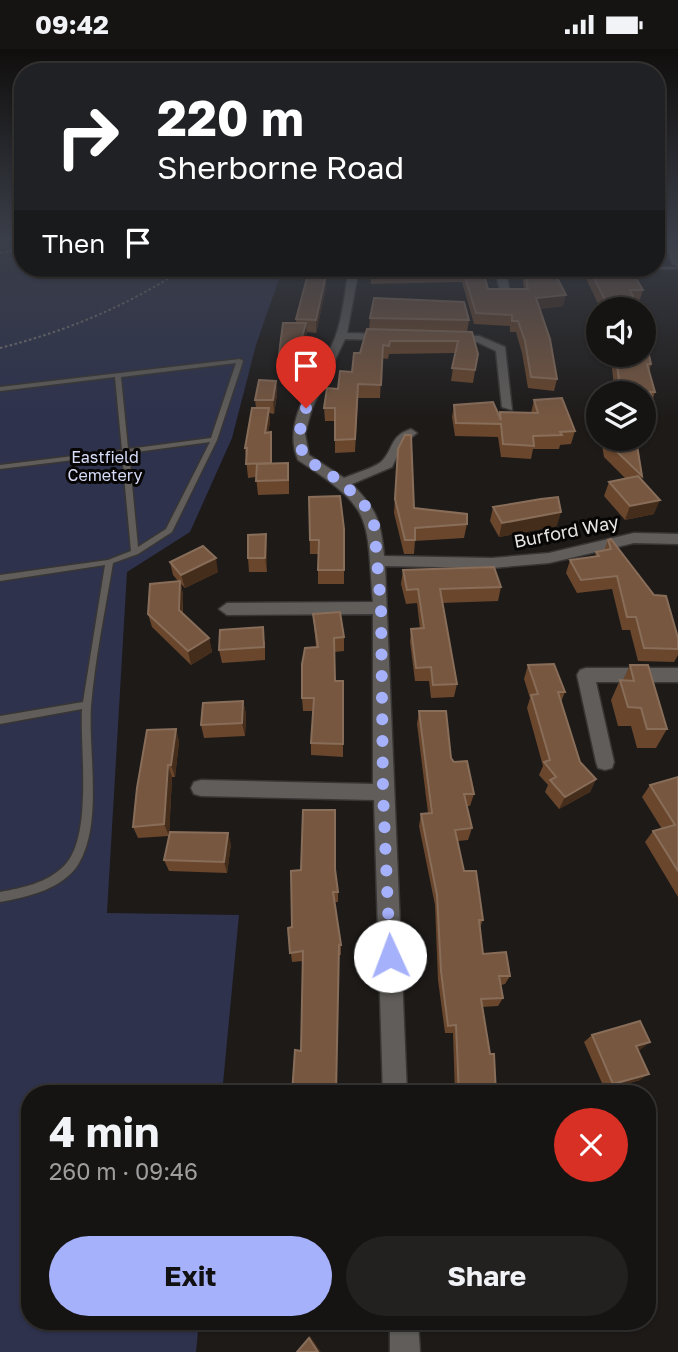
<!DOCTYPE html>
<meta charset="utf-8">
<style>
body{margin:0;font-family:"Golos Text",sans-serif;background:#232120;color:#f1f3f6;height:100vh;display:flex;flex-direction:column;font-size:26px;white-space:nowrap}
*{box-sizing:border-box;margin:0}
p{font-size:23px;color:#9e9e9f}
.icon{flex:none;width:38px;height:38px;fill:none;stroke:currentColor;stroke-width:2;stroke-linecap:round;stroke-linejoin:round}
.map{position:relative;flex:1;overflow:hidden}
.details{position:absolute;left:21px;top:1036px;width:635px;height:245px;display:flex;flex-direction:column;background:#161412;border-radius:28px;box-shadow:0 2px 5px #0004,0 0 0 2px #353332}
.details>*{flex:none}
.top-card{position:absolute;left:14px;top:14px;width:651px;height:214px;border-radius:28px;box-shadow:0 2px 5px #0004,0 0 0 2px #353332;background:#202124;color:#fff;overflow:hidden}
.buttons{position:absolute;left:586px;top:248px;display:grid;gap:14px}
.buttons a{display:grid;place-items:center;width:70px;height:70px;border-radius:50%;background:#161412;box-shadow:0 2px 5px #0004,0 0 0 2px #353332;font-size:35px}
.pin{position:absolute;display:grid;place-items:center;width:60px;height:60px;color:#fff;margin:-72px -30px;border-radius:50% 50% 50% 0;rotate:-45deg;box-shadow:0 0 7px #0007}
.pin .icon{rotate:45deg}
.me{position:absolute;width:77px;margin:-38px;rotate:358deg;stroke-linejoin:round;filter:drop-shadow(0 0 5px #0008)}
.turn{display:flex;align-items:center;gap:24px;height:147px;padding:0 28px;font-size:32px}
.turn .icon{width:91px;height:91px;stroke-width:2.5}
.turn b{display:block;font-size:49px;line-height:60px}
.then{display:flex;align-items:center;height:66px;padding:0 28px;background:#0003;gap:14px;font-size:26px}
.round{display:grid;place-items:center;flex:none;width:74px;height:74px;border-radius:37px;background:#232120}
.headline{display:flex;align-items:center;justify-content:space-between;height:119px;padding:0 28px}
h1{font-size:42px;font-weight:700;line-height:52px}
.action{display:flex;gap:14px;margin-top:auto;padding:14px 28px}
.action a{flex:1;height:80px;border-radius:42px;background:#a6b1fc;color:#111;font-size:28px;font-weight:700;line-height:80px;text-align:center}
.action a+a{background:#232120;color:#f1f3f6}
.status{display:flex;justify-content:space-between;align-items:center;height:49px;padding:0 35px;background:#161412;direction:ltr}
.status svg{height:19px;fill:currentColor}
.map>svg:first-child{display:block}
.green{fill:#2e324d}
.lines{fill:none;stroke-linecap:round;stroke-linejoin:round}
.service-casing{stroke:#383635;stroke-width:3}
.minor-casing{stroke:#383635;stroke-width:3}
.tertiary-casing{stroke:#383635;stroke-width:3}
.path{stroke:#7d7b79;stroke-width:2;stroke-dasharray:2.5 2.5;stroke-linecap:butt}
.service{fill:#605d5a;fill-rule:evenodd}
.minor{fill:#605d5a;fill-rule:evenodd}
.tertiary{fill:#605d5a;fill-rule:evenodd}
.wall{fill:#69462c}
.shaded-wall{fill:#452d1c}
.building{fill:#775740;stroke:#886d59;stroke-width:2}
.route{stroke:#a6b1fc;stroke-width:12;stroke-dasharray:0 21.6}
.labels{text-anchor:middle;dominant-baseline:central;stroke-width:6;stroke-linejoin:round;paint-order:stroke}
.far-park-label{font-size:16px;fill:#d7dcf8;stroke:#070605}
.street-label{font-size:18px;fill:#e7e5e4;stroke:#070605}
</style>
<div class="status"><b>09:42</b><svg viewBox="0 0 49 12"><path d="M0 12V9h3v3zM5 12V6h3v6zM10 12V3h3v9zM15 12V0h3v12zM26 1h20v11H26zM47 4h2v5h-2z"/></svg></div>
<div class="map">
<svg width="678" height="1303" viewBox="0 0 678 1303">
<rect width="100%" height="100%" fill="#1d1a18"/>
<polygon class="green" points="0,189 23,189 23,219 283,219 256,296 232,389 190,483 127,523 107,864 239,866 222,1045 30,1045 30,1272 199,1272 196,1303 0,1303"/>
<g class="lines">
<g class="service-casing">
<g id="service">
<polygon points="656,218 678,218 678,220 654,220 654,219"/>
<path d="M 240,310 L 243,312 L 217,391 L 172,483 L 138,505 L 113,514 C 105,562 95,609 91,657 C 88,703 103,773 79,814 C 64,840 27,848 0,853 L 0,843 C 22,839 47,834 64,817 C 93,789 80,700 82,660 L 0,675 L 0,667 L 83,653 L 105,516 L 0,532 L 0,526 L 108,511 L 131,502 L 122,405 L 0,420 L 0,416 L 122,401 L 115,328 L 0,342 L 0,338 ZM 236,314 L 211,389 L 128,400 L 121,328 ZM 210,393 L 166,480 L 138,498 L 129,404 Z"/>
</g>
</g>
<g class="minor-casing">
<g id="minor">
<path d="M 349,219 L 359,219 L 347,284 L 387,285 L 392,288 L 387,291 L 345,290 L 312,359 L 305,385 L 309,406 L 344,429 C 355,424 372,420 381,413 C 394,401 389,387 411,380 L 417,384 L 403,395 L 392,418 L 352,435 C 377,461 381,472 384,507 L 492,509 L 549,504 L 634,484 L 678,485 L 678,495 L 634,494 L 549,514 L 492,519 L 385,517 L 407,1045 L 383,1045 L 374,751 L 201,747 L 194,745 L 191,739 L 194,733 L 201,731 L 373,735 L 373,565 L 227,566 L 219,560 L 227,554 L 373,553 C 366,467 375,461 298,411 C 280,370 320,325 335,289 C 343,268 345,241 349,219 Z"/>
<path d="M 463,219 L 500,219 L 506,224 L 510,244 L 501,246 L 496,225 C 486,219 473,225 463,219 Z"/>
<polygon points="450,287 479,287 505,298 512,361 502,358 496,302 477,293 446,292 445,290"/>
<polygon points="586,619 678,619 678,633 596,633 614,713 612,719 605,721 598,719 596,713 577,626 580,621"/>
<polygon points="390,1272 418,1272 420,1303 390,1303"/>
</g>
</g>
<g class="tertiary-casing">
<polygon id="tertiary" points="663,189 673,189 678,201 678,218 672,215"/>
</g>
<g class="path">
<polyline points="0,204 23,200"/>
<path d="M 0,299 C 67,282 127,257 185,219"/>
</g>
<use href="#service" class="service"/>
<use href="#minor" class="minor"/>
<use href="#tertiary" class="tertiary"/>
</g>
<g class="wall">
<polygon points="371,219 482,219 488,240 524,240 521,219 552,219 563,257 539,260 557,330 554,342 528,339 522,304 516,283 510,283 510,277 474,275 462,233 371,235"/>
<polygon points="581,219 632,219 631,221 643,241 639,253 636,253 639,261 601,261"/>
<polygon points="304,224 326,226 326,239 316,284 307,283 307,287 298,320 279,319 279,305 296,274 296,270 306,236"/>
<polygon points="370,269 469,271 467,283 478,305 473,334 451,332 455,304 389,305 388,310 382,309 380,349 358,349 355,403 335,404 335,372 325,372 324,359 352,323 369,280"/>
<polygon points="644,270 647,276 644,284 651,315 649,323 655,343 648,364 647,364 644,371 644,345 615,345 612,320 616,308 617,308 617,306 644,306"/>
<polygon points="276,332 277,345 274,365 269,364 270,373 268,384 271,383 272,415 289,428 289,445 258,446 256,428 248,429 245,399 256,359 255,351"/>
<polygon points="534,351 575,382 571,395 560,396 559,400 533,400 531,410 501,408 498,388 455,387 452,368 454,356 499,367 500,363 531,364"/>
<polygon points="601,390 636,390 642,427 641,430 654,465 625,471 604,447 609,433 625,429 604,408"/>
<polygon points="398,400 414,459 467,475 464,489 415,492 414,505 404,505 394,464"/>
<polygon points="309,448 344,480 344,535 318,535 318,505 310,505"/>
<polygon points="493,458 557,477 499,488 490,472"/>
<polygon points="266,485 267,499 267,523 249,523 248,509"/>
<polygon points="608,491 678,589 678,606 674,613 638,612 630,581 622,581 612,540 577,544 566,524 570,511 595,508 596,503 604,502"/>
<polygon points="170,513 218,523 185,539 181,535 183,546 183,565 209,589 212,603 191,616 152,578 148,565 178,532 173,526"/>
<polygon points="403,521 501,538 498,552 442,554 457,635 454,648 431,649 429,632 415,632 410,593 411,580 420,580 417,554 406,555 401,535"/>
<polygon points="313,565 344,588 344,602 334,603 335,632 343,632 343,708 311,706 311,694 313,662 303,662 302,649 316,598"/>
<polygon points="265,592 265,611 222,614 219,601"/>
<polygon points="528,616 565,643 561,653 580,713 596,730 590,743 559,760 545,743 548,736 539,726 543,717 527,659 530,649 524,630"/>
<polygon points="630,616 667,680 656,699 637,699 631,677 618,677 611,651 620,631 623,631"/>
<polygon points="243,652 246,665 245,687 204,689 201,676"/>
<polygon points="419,662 451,709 474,745 470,757 467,757 472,779 468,791 458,792 464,822 483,871 480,878 483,905 510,927 505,935 501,936 503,949 498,957 482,958 496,1045 455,1045 453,984 445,984 438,931 435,856 419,777 421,765 428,764 417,675"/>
<polygon points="176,680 179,693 175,728 172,728 169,787 138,789 133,778"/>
<polygon points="678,728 678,848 645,793 653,782 662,780 642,748 650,736"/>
<polygon points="231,795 227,824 169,822 164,811"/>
<polygon points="335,820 338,843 338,853 334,853 341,896 341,906 339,906 301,1002 303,912 292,913 288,879 292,878"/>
<polygon points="592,986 650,993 638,1001 640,1031 605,1041 584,993"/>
</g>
<g class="shaded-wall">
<polygon points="325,219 328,219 323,237 323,225"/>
<polygon points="326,226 326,239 316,284 316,271"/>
<polygon points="566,246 563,257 533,261 536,249"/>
<polygon points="306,274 307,287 298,320 297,306"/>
<polygon points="276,332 277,345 274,365 273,351"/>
<polygon points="269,359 270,373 266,398 265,384"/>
<polygon points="660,451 654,465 625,471 630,457"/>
<polygon points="561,463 557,477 499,488 502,474"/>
<polygon points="266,485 267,499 267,523 265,509"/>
<polygon points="216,509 218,523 185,539 181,526"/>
<polygon points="180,532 183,546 182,575 179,561"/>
<polygon points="209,589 212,603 191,616 188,602"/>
<polygon points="243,652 246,665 245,687 242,674"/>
<polygon points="176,680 179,693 175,728 171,716"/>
<polygon points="168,716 172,728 169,787 164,775"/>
<polygon points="596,730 590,743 559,760 565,748"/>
<polygon points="228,784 231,795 227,824 224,813"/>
<polygon points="650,993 640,1001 627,1004 636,997"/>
<polygon points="649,1025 640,1031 605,1041 613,1035"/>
<polygon points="310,1287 321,1303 318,1303 309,1289"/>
</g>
<g class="building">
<polygon points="306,219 325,219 323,225 304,224"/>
<polygon points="371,219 482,219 488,240 528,240 524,219 552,219 566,246 536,249 550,290 557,330 531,328 525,292 518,272 512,272 512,266 476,264 463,222 371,224"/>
<polygon points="589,219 630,219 643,241 630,241 639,261 610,261"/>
<polygon points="308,225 326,226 316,271 296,270"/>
<polygon points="374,249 464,253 469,271 370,269"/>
<polygon points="283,274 306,274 297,306 279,305"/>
<polygon points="367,280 472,283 478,305 475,321 452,319 458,292 390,292 389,297 383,296 381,336 358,335 355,390 335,391 335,359 324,359 327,339 338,340 340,322 352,323 354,304 360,304"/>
<polygon points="644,283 651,315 647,315 655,343 650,343 653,351 645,351 648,359 644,359 644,345 623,345 619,331 616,308 619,308 619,306 644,306"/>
<polygon points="259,331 276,332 273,351 255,351"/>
<polygon points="562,349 575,382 560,383 562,386 533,387 534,397 503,395 501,375 456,374 454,356 493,353 501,371 500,363 538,364 534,351"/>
<polygon points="252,359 269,359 265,384 271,383 271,414 246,415 247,399 245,399"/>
<polygon points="405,386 411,386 414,459 467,465 467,475 415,479 415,491 405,491 395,450 398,400"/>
<polygon points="608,390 636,390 642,427 608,394"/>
<polygon points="288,414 288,431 256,432 257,415"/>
<polygon points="638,427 660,451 630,457 609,433"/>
<polygon points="340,447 344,480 344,521 318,521 319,491 310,491 309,448"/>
<polygon points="558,448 561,463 502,474 493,458 541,450"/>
<polygon points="266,485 265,509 248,509 248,486"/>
<polygon points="611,490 654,546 666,547 678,589 678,600 644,599 636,568 627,568 617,527 581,531 570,511 599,507 596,503 611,500 608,491"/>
<polygon points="203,497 216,509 181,526 170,513"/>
<polygon points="494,518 501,538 440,540 457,635 433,636 431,618 416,619 411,580 424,579 418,540 407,541 403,521"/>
<polygon points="180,532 179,561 209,589 188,602 148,565 150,535"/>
<polygon points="340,563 344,588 334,589 335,632 343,632 343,695 311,694 314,649 302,649 302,615 305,599 318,598 313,565"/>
<polygon points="263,578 264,598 219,601 220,581"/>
<polygon points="554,615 565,643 558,643 580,713 596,730 565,748 550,731 556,728 544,713 550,711 531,646 538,645 528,616"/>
<polygon points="630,616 648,616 667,680 647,680 641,659 628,658 620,631 634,632"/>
<polygon points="243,652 242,674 201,676 203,654"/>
<polygon points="419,662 446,662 451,709 454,713 467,712 474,745 464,745 472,779 455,781 464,822 476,822 483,871 479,871 483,905 506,903 510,927 499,927 503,949 481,950 490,1005 494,1005 496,1045 459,1045 456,976 448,977 441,922 437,846 421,765 432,764"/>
<polygon points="176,680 171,716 168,716 164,775 133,778 137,739 147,681"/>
<polygon points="678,728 678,822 653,782 675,776 650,736"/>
<polygon points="303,761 335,761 335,820 338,843 333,843 341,896 339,896 336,1045 292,1045 295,1001 301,1002 303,902 290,904 288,879 292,878 291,822 301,821"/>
<polygon points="170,783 228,784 224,813 164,811"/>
<polygon points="640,972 650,993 636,997 649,1025 613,1035 592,986"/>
<polygon points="309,1289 318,1303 297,1303"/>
</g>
<linearGradient id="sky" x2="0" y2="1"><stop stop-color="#100e0d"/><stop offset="0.51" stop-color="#3a3e48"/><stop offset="1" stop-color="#3a3e48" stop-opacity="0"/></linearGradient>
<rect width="678" height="371" fill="url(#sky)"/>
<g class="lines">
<polyline class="route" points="306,359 299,385 303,408 343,434 366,458 374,475 381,559 383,743 390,907"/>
</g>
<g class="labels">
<g class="far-park-label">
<text x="105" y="408">Eastfield<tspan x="105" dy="18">Cemetery</tspan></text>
</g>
<g class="street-label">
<text transform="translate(566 482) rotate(-11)">Burford Way</text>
</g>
</g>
</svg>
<div class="buttons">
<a><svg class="icon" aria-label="sound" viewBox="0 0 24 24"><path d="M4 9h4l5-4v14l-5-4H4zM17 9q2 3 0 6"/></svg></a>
<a><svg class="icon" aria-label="layers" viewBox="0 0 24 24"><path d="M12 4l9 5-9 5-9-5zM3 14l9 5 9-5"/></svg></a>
</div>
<div class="pin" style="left:306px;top:359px;background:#d93025"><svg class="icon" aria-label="arrive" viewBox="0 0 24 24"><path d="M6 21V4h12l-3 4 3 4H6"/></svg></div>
<svg class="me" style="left:390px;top:907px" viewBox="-20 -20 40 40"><circle r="19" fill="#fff"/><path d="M0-13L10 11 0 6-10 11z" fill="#a6b1fc"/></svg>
<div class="top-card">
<div class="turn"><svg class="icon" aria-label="right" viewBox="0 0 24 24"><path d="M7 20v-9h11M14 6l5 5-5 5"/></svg><div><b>220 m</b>Sherborne Road</div></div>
<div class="then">Then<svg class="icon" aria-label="arrive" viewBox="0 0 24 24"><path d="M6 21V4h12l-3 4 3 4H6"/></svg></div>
</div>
<section class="details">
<div class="headline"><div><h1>4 min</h1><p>260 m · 09:46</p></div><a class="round" style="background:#d93025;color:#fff"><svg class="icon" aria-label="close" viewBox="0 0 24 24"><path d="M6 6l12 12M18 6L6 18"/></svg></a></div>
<div class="action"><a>Exit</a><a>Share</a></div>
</section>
</div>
